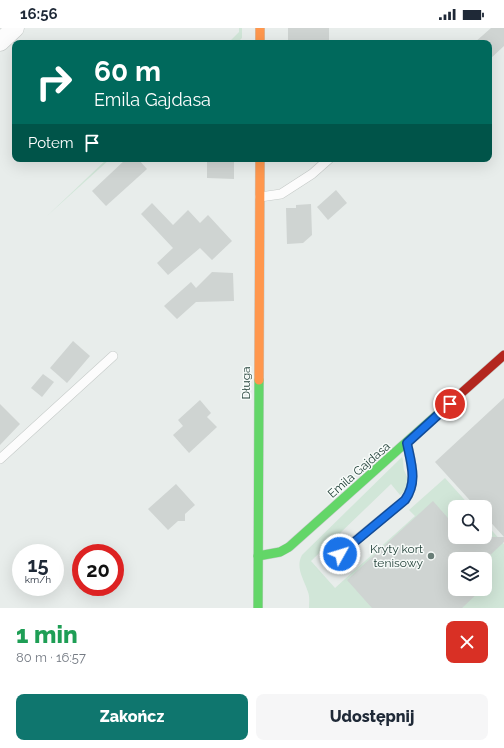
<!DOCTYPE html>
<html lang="pl">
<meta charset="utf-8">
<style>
body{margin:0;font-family:Raleway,sans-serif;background:#f6f6f7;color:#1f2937;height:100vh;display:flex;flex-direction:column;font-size:15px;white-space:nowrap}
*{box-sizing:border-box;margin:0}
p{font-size:13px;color:#747a83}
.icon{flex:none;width:22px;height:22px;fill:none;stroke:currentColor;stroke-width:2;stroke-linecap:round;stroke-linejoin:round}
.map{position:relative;height:580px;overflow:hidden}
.drawer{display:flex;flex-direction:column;background:#fff;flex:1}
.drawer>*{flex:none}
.guide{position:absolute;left:12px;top:12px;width:480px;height:122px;border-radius:8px;box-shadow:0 4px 16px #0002;background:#00695c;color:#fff;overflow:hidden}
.fabs{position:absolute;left:448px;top:472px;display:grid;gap:8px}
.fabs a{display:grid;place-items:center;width:44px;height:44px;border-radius:8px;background:#fff;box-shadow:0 4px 16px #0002;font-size:20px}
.speed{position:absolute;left:12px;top:516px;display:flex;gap:8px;font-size:20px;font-weight:700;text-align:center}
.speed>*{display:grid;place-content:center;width:52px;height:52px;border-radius:50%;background:#fff;box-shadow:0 4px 16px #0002;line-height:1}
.speed small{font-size:10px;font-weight:400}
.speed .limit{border:6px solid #d22;background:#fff;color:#111}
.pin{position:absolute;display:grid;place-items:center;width:34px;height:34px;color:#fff;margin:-17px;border:2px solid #fff;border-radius:50%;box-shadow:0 1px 4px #0007}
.me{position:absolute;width:44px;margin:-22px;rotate:51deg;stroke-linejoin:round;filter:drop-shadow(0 0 3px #0008)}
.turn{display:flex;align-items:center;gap:14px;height:84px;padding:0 16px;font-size:18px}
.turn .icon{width:52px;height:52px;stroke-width:2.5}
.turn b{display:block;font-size:28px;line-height:34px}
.then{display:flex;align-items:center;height:38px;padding:0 16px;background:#0003;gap:8px;font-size:15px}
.round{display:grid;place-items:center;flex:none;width:42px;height:42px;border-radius:8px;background:#f6f6f7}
.overview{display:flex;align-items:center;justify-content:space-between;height:68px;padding:0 16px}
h1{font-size:24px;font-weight:800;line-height:30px;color:#1e9e55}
.action{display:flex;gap:8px;margin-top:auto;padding:8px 16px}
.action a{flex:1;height:46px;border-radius:8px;background:#0f766e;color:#fff;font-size:16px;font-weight:800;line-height:46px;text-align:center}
.action a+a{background:#f6f6f7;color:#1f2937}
.status{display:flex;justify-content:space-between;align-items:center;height:28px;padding:0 20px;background:#fff;direction:ltr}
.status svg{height:11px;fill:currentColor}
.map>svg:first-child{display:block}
.green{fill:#d1e6d8;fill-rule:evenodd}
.building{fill:#cfd4d2}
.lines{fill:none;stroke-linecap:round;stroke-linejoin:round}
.lane-casing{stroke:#c5cac8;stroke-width:10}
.street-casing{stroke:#c5cac8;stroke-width:19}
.fast-casing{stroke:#c3cbc8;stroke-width:10}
.slow-casing{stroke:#c3cbc8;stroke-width:10}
.jam-casing{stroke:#c3cbc8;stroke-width:10}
.lane{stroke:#fcfcfc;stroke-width:9}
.street{stroke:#fcfcfc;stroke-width:18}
.fast{stroke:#63d668;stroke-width:9}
.slow{stroke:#ff974d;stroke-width:9}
.jam{stroke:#b3261e;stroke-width:9}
.route-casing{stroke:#114b97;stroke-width:10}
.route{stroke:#1a73e8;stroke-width:7}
.poi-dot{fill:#697e78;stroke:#f7fbf9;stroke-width:1.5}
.labels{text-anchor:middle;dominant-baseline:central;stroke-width:3;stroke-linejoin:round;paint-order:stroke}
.street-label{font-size:12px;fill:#24423a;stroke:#f7fbf9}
.poi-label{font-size:12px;fill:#24423a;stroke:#f7fbf9;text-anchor:end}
</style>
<div class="status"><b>16:56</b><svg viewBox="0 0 49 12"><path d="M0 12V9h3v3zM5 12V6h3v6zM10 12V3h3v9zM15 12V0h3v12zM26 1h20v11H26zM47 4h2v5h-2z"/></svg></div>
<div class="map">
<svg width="504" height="580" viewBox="0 0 504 580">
<rect width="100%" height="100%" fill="#e8edeb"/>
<g class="green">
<polygon points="239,0 242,0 242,10 237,15 228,15 239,4"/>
<polygon points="107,131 110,131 47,188"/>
<path d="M 402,429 C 404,434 403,438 404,442 C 409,453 412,458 400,467 L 391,456 L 311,533 L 335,560 L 415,488 L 409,482 L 445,450 L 471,479 L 455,479 L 455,509 L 485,509 L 485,495 L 504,516 L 504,580 L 309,580 C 309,575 310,569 308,564 C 304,551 295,540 302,527 ZM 455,531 L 485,531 L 485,561 L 455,561 Z"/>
</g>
<g class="building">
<rect x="288" y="0" width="41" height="15"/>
<polygon points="491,0 504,0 504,18 489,32 489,15 474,15"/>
<polygon points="126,131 138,131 147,141 106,178 92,163"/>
<polygon points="207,131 234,131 234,151 207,150"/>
<polygon points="336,162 347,175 328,192 317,179"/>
<polygon points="152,175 173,197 188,182 200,195 208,187 232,213 212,232 200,220 168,247 157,235 173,220 141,186"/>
<polygon points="311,176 312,207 303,215 287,216 286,180 296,180 296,177"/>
<polygon points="212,244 233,245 234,273 196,274 177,291 164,278 191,254 196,260"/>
<polygon points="73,313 90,328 67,355 50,340"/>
<polygon points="43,346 54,354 42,369 31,360"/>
<polygon points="504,370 504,509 485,488 485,479 476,479 435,434"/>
<polygon points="200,372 211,385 207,389 217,399 189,425 173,407 183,398 178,392"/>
<polygon points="0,376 20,396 0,417"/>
<polygon points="176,456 195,477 185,486 185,493 178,493 168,502 148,481"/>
<polygon points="433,473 455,498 455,509 504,509 504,514 486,531 455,531 455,560 453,561 482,561 462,580 372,580 347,552"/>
</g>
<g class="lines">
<g class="lane-casing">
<g id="lane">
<polyline points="260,169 281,166 312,146 329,131"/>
<polyline points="0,431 113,328"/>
<path d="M 329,534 L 405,472 C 418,454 411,435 407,415"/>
</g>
</g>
<g class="street-casing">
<polyline id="street" points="0,14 15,0"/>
</g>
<g class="fast-casing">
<g id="fast">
<polyline points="258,528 280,524 289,519 439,385"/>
<polyline points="258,580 259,352"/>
</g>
</g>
<g class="slow-casing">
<g id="slow">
<polyline points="260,0 260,15"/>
<polyline points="259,352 260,131"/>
</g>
</g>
<g class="jam-casing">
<polyline id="jam" points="439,385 504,327"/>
</g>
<use href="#lane" class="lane"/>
<use href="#street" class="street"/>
<use href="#fast" class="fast"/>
<use href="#slow" class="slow"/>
<use href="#jam" class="jam"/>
</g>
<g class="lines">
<g class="route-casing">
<path id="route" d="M 340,526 L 405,472 C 418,454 411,435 407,415 L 450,376"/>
</g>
<use href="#route" class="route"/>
</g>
<circle class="poi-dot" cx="431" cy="528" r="4"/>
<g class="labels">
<g class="street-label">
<text transform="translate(246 355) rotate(-90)">Długa</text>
<text transform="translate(359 442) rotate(-41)">Emila Gajdasa</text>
</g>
<g class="poi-label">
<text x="423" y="521">Kryty kort<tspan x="423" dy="14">tenisowy</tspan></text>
</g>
</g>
</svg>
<div class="fabs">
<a><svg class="icon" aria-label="search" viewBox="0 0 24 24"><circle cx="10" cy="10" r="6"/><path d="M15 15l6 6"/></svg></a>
<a><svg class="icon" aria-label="layers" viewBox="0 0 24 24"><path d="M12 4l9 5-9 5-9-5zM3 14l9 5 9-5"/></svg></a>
</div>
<div class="speed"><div>15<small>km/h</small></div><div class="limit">20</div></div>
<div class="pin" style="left:450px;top:376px;background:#d93025"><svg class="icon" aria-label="arrive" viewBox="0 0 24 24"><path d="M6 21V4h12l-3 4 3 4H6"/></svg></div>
<svg class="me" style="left:340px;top:526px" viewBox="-20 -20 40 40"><circle r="17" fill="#1a73e8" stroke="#fff" stroke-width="3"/><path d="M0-11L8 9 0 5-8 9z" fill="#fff"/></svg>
<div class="guide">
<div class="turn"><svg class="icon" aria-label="right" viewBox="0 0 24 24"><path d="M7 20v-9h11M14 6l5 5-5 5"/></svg><div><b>60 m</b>Emila Gajdasa</div></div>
<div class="then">Potem<svg class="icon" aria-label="arrive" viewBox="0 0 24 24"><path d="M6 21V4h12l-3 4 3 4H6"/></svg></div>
</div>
</div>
<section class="drawer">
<div class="overview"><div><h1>1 min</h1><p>80 m · 16:57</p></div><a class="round" style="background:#d93025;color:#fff"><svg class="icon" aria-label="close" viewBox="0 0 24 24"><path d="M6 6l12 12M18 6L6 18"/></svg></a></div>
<div class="action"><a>Zakończ</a><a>Udostępnij</a></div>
</section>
